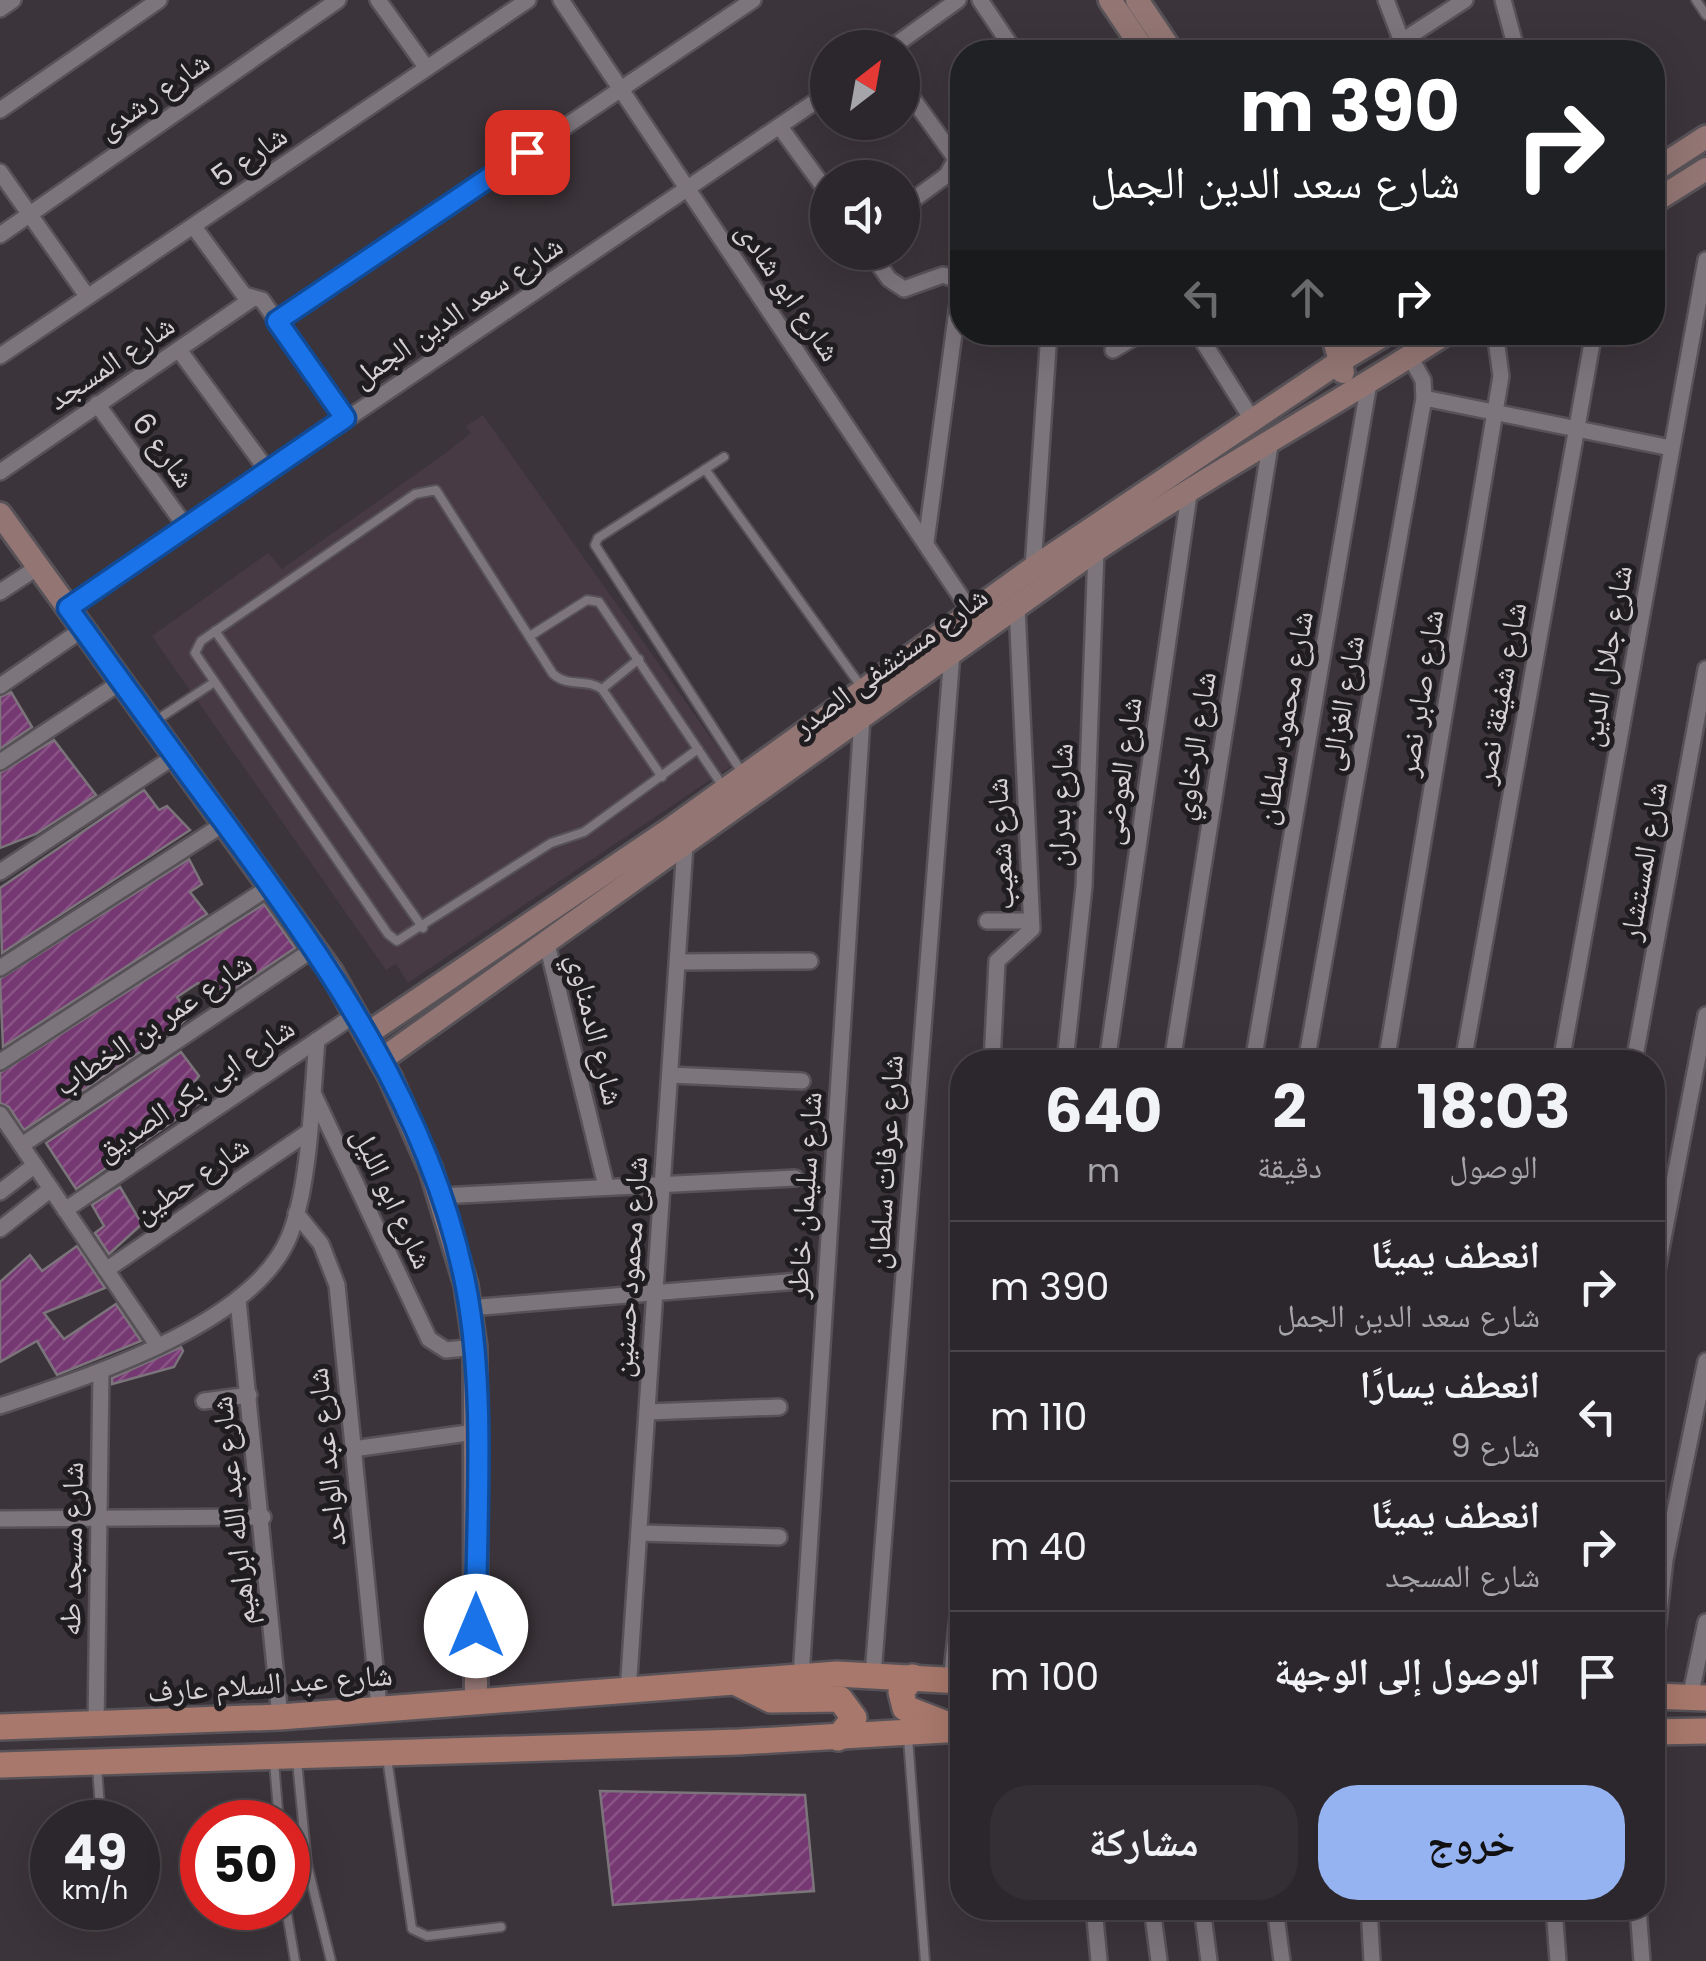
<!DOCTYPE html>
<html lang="ar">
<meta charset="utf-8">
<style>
body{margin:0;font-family:Poppins,"Noto Naskh Arabic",sans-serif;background:#342f34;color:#f1f3f6;direction:rtl;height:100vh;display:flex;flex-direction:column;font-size:38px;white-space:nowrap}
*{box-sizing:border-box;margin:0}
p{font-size:32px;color:#a6a5a9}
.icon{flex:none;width:55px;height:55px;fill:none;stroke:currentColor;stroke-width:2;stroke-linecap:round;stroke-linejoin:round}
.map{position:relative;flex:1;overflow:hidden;direction:ltr}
.drawer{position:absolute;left:950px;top:1050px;width:715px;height:870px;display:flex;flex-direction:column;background:#2c272c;border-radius:40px;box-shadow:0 10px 40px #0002,0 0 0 2px #484448;direction:rtl}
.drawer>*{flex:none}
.banner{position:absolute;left:950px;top:40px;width:715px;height:305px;border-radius:40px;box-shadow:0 10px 40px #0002,0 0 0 2px #484448;direction:rtl;background:#202124;color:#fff;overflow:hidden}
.needle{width:65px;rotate:31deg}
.controls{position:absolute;left:810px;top:30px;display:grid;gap:20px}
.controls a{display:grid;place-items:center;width:110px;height:110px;border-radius:50%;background:#2c272c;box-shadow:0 10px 40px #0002,0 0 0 2px #484448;font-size:50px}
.speed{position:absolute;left:30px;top:1800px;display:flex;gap:20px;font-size:50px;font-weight:700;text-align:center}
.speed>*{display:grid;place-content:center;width:130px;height:130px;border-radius:50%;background:#2c272c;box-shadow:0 10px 40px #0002,0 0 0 2px #484448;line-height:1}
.speed small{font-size:25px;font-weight:400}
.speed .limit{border:15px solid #d22;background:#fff;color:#111}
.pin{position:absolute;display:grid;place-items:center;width:85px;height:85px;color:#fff;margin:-42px;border-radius:20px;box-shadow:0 5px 15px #0006}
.me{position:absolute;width:110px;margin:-55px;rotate:0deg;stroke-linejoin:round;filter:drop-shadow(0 0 8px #0008)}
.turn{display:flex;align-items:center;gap:35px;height:210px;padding:0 40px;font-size:45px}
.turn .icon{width:130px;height:130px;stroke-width:2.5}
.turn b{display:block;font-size:70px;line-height:85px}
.lanes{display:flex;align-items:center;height:95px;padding:0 40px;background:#0003;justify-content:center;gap:50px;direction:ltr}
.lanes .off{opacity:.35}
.eta{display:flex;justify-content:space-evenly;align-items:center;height:170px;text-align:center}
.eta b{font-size:60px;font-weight:700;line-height:70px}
.primary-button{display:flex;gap:20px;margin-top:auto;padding:20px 40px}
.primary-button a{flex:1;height:115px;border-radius:40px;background:#95b2f1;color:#111;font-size:40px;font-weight:700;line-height:115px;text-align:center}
.primary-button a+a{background:#342f34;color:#f1f3f6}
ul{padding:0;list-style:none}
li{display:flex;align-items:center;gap:30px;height:130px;padding:0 40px;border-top:2px solid #484448}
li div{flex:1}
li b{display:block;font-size:38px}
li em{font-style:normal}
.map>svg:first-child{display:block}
.built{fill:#473a45}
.building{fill:url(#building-hatch);stroke:#7c747b;stroke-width:2.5}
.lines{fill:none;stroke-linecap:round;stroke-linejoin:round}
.lane-casing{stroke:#575257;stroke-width:12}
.street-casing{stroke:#575257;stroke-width:20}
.secondary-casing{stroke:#575257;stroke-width:28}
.primary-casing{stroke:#575257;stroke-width:30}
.lane{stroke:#7d757c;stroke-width:8}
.street{stroke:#7d757c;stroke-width:15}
.secondary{stroke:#937674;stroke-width:22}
.primary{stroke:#a8786c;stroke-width:25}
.route-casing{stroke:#114b97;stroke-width:25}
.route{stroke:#1a73e8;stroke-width:18}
.labels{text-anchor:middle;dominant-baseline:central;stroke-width:10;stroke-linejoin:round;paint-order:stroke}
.street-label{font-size:30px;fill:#d4d0d4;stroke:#201d20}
</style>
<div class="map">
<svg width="1706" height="1961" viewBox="0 0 1706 1961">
<defs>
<pattern id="building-hatch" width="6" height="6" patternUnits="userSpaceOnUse" patternTransform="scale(2.5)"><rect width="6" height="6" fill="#763872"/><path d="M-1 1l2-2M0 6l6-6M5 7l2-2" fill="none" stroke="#895485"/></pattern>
</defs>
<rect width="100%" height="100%" fill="#3b343a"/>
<polygon class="built" points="483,415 731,766 408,983 396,964 386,970 152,636 268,553 282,569 443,455 471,433 466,426"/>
<g class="building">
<polygon points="11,692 32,727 0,749 0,697"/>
<polygon points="54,740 96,795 36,834 0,848 0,773"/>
<polygon points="144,790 159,810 167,806 190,830 2,953 0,888"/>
<polygon points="189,859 202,884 190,892 207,914 3,1047 0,979"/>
<polygon points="264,904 295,948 224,996 215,981 206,986 198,983 177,997 190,1016 177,1027 24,1130 9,1107 0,1103 0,1073"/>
<polygon points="181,1052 199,1076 185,1094 198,1104 76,1189 46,1143"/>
<polygon points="120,1187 142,1224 109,1254 95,1233 104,1226 92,1205"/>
<polygon points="77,1246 105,1288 44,1313 64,1339 116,1304 141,1341 57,1375 37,1341 0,1362 0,1282 30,1255 42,1271"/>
<polygon points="181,1347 183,1351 174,1367 112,1384 112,1378"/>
<polygon points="600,1791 805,1795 814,1891 613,1905"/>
</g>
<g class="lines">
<g class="lane-casing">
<g id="lane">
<polyline points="1696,0 1706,15"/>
<polyline points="724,457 598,538 595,545 743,774"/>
<polyline points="705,469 863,689"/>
<polyline points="215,631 423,928"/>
<polyline points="530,636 587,600 599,602 724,788"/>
<polyline points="602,689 639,659"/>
<polyline points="155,721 213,683"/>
<path d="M 662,777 L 602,689 C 586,678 569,688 553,674 L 436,490 L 415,494 L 201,641 L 195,653 L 388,934 L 397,941 L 551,843 L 584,832 L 698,749"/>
<polyline points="908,1738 925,1961"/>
<polyline points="387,1758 412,1929 427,1936 501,1927"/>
<polyline points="297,1761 307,1864 331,1961"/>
<polyline points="274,1762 279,1822"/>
<polyline points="97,1767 101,1822"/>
<polyline points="108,1908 109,1914"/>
<polyline points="286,1908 295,1961"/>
</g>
</g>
<g class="street-casing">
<g id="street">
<polyline points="378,0 426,67"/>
<polyline points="561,0 971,612"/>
<polyline points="980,0 1015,52"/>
<polyline points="1386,0 1406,52"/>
<polyline points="1503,0 1517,52"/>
<polyline points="0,9 13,0"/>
<polyline points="891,48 958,0"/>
<polyline points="1385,52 1465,0"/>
<polyline points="902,84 956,159 947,175 902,208"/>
<polyline points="0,110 159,0"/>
<polyline points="780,127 828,193"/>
<polyline points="0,172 87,296"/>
<polyline points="194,227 244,295 262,300 345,418"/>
<polyline points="0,235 338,0"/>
<polyline points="870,252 889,279 904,289 943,275 957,280 960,288 926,542"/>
<polyline points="277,321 753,0"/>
<polyline points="1197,332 1253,421"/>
<polyline points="179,350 267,470"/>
<polyline points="1113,350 1143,332"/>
<polyline points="0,356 528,0"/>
<polyline points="1424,398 1671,448"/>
<polyline points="97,404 186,527"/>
<polyline points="0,472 252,299"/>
<polyline points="1033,568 1049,332"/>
<polyline points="0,592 38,567"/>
<polyline points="68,608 828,93"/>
<polyline points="0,686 83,629"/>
<polyline points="0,762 121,682"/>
<polyline points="0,872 175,756"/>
<polyline points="987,921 1031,921"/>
<polyline points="547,944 606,1186"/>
<polyline points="678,962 810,961"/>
<polyline points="0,968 225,823"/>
<polyline points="0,1062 271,886"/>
<polyline points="992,1062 997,961 1032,929 1017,607"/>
<polyline points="1065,1062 1084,886 1096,550"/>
<polyline points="1107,1062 1190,488"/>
<polyline points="1172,1062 1271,439"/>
<polyline points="1253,1062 1369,383"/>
<polyline points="1306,1062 1424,398 1423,380 1410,357"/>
<polyline points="1386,1062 1501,376 1495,332"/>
<polyline points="1463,1062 1594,332"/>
<polyline points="1561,1062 1706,260"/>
<polyline points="1634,1062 1706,669"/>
<polyline points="670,1075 802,1081"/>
<polyline points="313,1093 429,1339 446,1350 475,1347"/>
<polyline points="0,1114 158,1346"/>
<polyline points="22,1145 315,948"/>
<polyline points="0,1192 35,1165"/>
<polyline points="440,1196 795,1178"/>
<polyline points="65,1210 356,1014"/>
<polyline points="296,1213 321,1244 337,1285 379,1707"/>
<polyline points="0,1229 51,1189"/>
<polyline points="106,1270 307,1133"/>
<polyline points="1652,1296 1706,1015"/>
<polyline points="238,1300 280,1717"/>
<polyline points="469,1308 798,1281"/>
<polyline points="204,1401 249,1395"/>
<path d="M 0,1406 C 86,1377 252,1326 289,1237 C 310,1187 312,1096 317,1040"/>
<polyline points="647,1412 779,1407"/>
<polyline points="353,1449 475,1432"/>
<polyline points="0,1519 263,1517"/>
<polyline points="639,1533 779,1537"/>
<polyline points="873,1675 952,653"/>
<polyline points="1652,1676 1665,1560 1706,1361"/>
<polyline points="801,1677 862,718"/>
<polyline points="951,1681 962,1580"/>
<polyline points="628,1692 685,845"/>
<polyline points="1690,1698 1706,1622"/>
<polyline points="96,1726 101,1372"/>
<polyline points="1094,1908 1099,1961"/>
<polyline points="1152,1908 1159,1961"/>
<polyline points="1202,1908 1209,1961"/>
<polyline points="1275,1908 1282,1961"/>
<polyline points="1369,1908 1372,1961"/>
<polyline points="1554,1908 1558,1961"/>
<polyline points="1638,1908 1642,1961"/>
</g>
</g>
<g class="secondary-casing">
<g id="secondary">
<polyline points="1110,0 1145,52"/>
<polyline points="1137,0 1172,52"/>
<polyline points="1652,172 1706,137"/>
<polyline points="1652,203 1706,169"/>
<polyline points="1332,332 1343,372"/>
<polyline points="0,514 332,973 390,1077 431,1170 466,1285 475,1347 476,1703"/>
<polyline points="367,1034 673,827 1033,568 1342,360 1389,332"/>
<path d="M 381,1060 L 1096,550 C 1211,473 1332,407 1448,332"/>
</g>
</g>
<g class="primary-casing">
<g id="primary">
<polyline points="913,1677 901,1692 905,1708 946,1724"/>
<polyline points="737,1683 771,1700 840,1699 854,1718 838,1738"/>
<polyline points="1652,1696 1706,1698"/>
<polyline points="0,1727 280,1717 837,1674 962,1681"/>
<polyline points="1652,1732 1706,1731"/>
<polyline points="0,1765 739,1742 962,1729"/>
</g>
</g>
<use href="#lane" class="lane"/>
<use href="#street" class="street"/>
<use href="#secondary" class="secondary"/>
<use href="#primary" class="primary"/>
</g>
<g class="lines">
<g class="route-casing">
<path id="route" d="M 476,1626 C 476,1519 486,1391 466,1287 C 432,1111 327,963 224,822 C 171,751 120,680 68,608 L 345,418 L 277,321 L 527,152"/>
</g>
<use href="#route" class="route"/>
</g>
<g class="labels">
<g class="street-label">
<text transform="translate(153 95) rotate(-35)">شارع رشدى</text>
<text transform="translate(249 156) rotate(-35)">شارع 5</text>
<text transform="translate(789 291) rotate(56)">شارع ابو شادى</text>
<text transform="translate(457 311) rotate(-34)">شارع سعد الدين الجمل</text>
<text transform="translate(111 362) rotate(-34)">شارع المسجد</text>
<text transform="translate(164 450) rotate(54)">شارع 6</text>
<text transform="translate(1606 656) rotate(-80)">شارع جلال الدين</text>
<text transform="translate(890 661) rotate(-36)">شارع مستشفى الصدر</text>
<text transform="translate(1420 693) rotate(-81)">شارع صابر نصر</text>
<text transform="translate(1500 693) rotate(-80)">شارع شفيقة نصر</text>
<text transform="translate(1342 703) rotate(-80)">شارع الغزالى</text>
<text transform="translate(1284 718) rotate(-80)">شارع محمود سلطان</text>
<text transform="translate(1194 746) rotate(-81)">شارع الرخاوي</text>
<text transform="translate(1121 771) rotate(-82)">شارع العوضى</text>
<text transform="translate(1060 805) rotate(-88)">شارع بدران</text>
<text transform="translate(1000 844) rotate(-93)">شارع شعيب</text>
<text transform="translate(1643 861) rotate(-80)">شارع المستشار</text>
<text transform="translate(153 1024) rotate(-34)">شارع عمر بن الخطاب</text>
<text transform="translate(596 1029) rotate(76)">شارع الدمناوي</text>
<text transform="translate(195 1089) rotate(-34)">شارع ابى بكر الصديق</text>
<text transform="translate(885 1162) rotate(-86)">شارع عرفات سلطان</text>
<text transform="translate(191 1179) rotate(-34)">شارع حطين</text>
<text transform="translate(804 1195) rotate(-86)">شارع سليمان خاطر</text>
<text transform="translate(393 1198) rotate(65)">شارع ابو الليل</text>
<text transform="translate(629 1267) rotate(-86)">شارع محمود حسنين</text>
<text transform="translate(326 1457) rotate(-96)">شارع عبد الواحد</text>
<text transform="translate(233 1511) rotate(-96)">شارع عبد الله ابراهيم</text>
<text transform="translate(71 1549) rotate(-89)">شارع مسجد طه</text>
<text transform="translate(270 1683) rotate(-4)">شارع عبد السلام عارف</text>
</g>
</g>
</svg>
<div class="controls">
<a><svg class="needle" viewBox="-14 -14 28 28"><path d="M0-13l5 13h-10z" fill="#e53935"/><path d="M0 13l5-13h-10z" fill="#a6a5a9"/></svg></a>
<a><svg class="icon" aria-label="sound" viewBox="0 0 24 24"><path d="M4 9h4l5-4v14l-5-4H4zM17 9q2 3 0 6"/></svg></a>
</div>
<div class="speed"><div>49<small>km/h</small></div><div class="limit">50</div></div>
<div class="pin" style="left:527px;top:152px;background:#d93025"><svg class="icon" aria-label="arrive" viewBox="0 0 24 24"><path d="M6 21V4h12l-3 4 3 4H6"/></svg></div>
<svg class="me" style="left:476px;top:1626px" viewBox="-20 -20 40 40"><circle r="19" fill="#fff"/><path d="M0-13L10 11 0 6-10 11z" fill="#1a73e8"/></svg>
<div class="banner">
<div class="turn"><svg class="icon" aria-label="right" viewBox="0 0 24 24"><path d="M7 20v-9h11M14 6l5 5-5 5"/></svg><div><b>390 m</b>شارع سعد الدين الجمل</div></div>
<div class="lanes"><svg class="icon off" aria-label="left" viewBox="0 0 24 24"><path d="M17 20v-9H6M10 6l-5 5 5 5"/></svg><svg class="icon off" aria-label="ahead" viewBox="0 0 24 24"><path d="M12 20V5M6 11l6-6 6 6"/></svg><svg class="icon" aria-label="right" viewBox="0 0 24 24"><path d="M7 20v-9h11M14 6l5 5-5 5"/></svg></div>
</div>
<section class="drawer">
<div class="eta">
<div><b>18:03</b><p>الوصول</p></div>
<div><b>2</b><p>دقيقة</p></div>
<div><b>640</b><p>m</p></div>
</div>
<ul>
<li><svg class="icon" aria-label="right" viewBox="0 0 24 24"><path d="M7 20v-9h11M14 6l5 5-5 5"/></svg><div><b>انعطف يمينًا</b><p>شارع سعد الدين الجمل</p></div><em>390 m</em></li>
<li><svg class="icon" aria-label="left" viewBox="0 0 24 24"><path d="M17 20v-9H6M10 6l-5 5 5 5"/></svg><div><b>انعطف يسارًا</b><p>شارع 9</p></div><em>110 m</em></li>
<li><svg class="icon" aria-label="right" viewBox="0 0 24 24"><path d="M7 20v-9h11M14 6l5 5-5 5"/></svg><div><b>انعطف يمينًا</b><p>شارع المسجد</p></div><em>40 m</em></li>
<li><svg class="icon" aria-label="arrive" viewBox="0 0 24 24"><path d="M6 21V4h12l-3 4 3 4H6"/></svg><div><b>الوصول إلى الوجهة</b></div><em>100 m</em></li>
</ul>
<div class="primary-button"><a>خروج</a><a>مشاركة</a></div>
</section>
</div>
